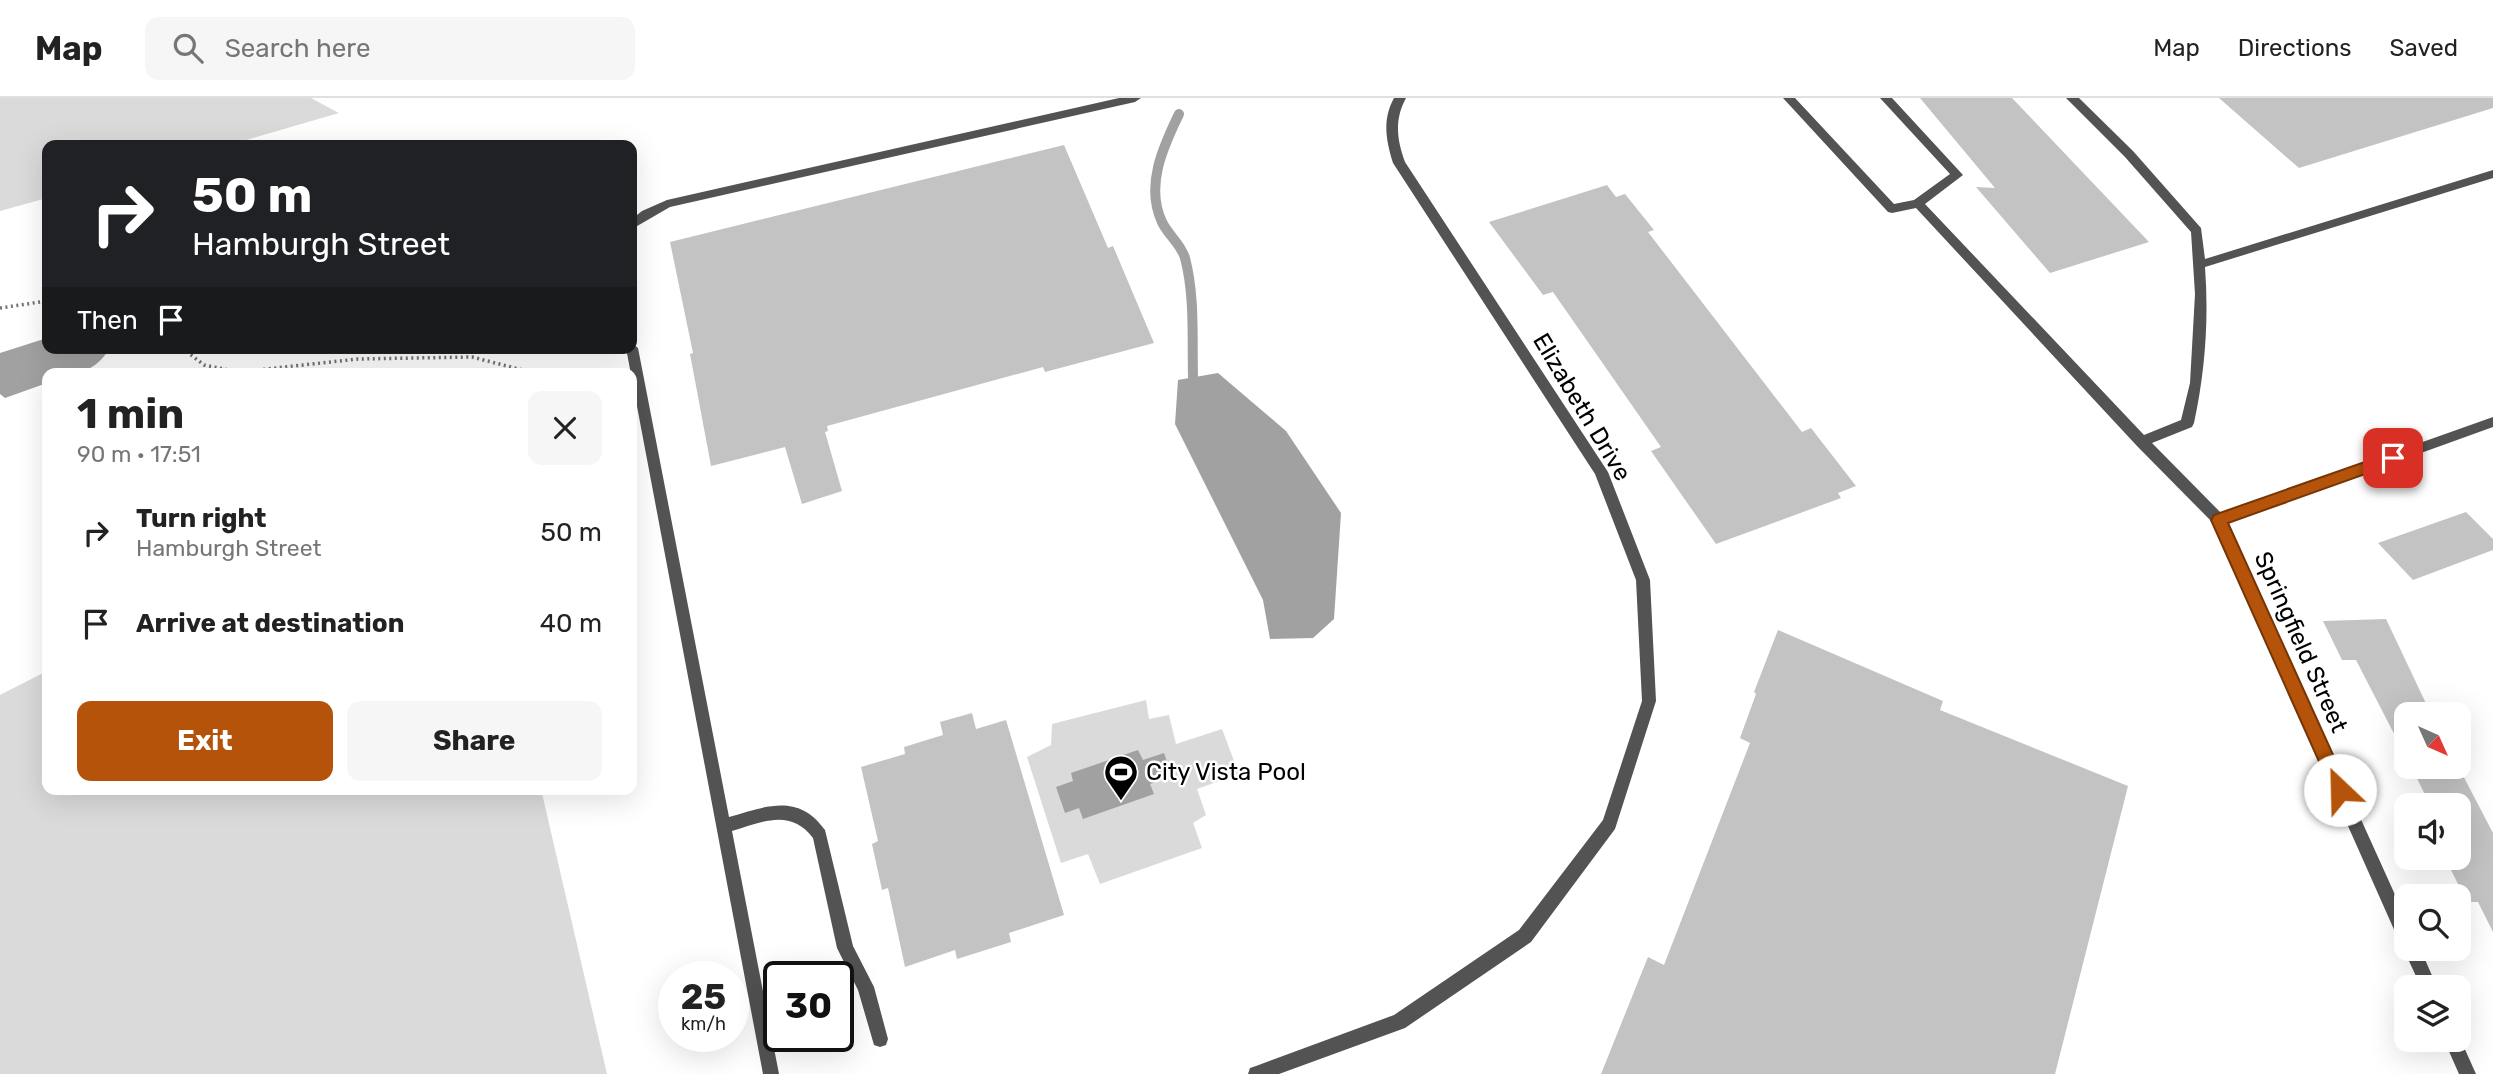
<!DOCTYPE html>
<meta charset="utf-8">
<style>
body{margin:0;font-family:Rubik,sans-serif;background:#f6f6f6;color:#222;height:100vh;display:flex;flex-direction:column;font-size:26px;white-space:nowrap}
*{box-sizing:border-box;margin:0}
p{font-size:23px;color:#767676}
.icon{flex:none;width:38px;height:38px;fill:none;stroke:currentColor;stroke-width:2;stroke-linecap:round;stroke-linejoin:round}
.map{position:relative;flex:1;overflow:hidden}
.sheet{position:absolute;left:42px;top:270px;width:595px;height:427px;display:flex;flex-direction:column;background:#fff;border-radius:14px;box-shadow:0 7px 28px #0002}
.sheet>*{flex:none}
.guide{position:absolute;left:42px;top:42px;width:595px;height:214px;border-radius:14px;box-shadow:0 7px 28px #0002;background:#202124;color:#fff;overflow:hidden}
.needle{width:46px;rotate:135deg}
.tools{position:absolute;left:2394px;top:604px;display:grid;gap:14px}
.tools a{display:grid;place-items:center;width:77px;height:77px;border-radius:14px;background:#fff;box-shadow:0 7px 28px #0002;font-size:35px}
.speed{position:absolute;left:658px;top:863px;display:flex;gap:14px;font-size:35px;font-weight:700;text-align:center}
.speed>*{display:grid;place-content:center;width:91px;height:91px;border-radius:50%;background:#fff;box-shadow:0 7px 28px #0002;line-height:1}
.speed small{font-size:18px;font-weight:400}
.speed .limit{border:4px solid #111;border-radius:10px;background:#fff;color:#111}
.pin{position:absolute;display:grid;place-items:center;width:60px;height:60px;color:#fff;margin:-30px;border-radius:14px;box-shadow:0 4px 10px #0006}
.me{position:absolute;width:77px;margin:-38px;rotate:336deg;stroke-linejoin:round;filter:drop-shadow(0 0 5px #0008)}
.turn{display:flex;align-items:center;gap:24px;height:147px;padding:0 35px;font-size:32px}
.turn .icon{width:91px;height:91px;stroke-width:2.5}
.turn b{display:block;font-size:49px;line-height:60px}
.then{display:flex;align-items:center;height:66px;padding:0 35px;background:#0003;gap:14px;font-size:26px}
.round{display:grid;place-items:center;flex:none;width:74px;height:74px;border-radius:14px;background:#f6f6f6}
.head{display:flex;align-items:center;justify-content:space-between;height:119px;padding:0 35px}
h1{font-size:42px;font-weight:700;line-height:52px}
.primary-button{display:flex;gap:14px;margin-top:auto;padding:14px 35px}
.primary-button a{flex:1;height:80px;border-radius:14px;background:#b45309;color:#fff;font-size:28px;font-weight:700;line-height:80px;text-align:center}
.primary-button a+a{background:#f6f6f6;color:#222}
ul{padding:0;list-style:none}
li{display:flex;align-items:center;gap:21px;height:91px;padding:0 35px}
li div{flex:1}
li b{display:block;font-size:26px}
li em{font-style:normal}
header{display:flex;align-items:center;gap:42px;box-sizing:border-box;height:98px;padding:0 35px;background:#fff;border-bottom:2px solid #e0e0e0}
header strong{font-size:33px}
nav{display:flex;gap:38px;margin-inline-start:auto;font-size:24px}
.search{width:490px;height:63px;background:#f6f6f6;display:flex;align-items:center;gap:18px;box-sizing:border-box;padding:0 24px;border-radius:14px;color:#767676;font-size:26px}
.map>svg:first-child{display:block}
.green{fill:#dadada}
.water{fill:#a1a1a1}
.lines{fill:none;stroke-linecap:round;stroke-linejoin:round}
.stream{stroke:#a1a1a1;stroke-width:10}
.building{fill:#c3c3c3}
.path{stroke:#757575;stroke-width:3.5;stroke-dasharray:2 3.5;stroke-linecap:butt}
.lane{fill:#535353;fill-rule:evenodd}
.street{fill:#535353;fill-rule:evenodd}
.route{fill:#b45309;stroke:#753606;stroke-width:2}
.labels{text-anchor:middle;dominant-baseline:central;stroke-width:5;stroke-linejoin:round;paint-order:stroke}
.street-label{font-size:24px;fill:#000;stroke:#fff}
.poi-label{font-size:24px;fill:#000;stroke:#fff;text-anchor:start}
</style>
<header>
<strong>Map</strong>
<div class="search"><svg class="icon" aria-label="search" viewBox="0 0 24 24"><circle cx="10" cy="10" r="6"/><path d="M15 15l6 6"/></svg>Search here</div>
<nav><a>Map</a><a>Directions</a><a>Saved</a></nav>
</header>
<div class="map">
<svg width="2493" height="976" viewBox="0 0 2493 976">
<rect width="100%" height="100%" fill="#fff"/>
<g class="green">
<polygon points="0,0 311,0 339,15 229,47 47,47 47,100 0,113"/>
<polygon points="47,573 47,691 541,691 607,976 0,976 0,597"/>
<polygon points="1146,602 1149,621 1169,617 1176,646 1222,631 1239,676 1197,691 1206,717 1193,725 1202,750 1100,786 1088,756 1061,765 1027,659 1051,647 1052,626"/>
</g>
<g class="water">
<path d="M 47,240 L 47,250 L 110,250 C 93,277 77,275 47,275 L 47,285 L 5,300 L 0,296 L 0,255 Z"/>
<polygon points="1218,275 1286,333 1341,415 1334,521 1313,540 1270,541 1263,502 1175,326 1178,282"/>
<polygon points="1138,652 1143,662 1164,655 1172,678 1150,686 1154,696 1083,721 1079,710 1065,715 1056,689 1073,683 1071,675"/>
</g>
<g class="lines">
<path class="stream" d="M 1179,16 C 1163,49 1145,88 1162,124 C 1168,137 1181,146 1185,160 C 1195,198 1192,240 1193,279"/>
</g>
<g class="building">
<polygon points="1920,0 2012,0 2149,144 2050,175 1976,89 1995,90"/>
<polygon points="2219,0 2493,0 2493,10 2299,70"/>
<polygon points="1064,47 1108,150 1113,148 1154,245 1045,274 1043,269 827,328 828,333 825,334 842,393 802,406 785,349 711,368 690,256 693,255 670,144"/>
<polygon points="1607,87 1616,99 1625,96 1654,132 1648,134 1802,334 1811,330 1856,388 1838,395 1841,400 1716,446 1651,353 1661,349 1553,194 1543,197 1489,124"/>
<polygon points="2466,414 2493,441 2493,452 2413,482 2378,445"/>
<polygon points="2386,521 2431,616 2406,616 2406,659 2356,562 2342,562 2323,523"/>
<polygon points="1778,532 1943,603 1940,612 2128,688 2055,976 1601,976 1648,859 1664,867 1750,645 1740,640 1756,596 1754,594"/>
<polygon points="972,615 976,631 1006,622 1064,817 1009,835 1011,844 957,861 955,852 905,869 888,790 882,792 872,746 878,743 861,669 905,656 904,649 943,637 940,624"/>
<polygon points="2411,668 2458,668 2493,735 2493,834 2478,804 2467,804 2445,760 2459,760 2459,707 2430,707"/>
</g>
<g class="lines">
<g class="path">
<polyline points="0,210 47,203"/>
<polyline points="182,250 204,267 239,274 358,261 472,259 534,275"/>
</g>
<g class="lane">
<polygon points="1119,0 1141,0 1135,4 670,109 632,131 632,121 642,113 667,102"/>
<path d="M 1394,0 L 1406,0 C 1394,22 1397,42 1405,64 L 1608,374 L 1650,482 L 1656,603 L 1615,731 L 1531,844 L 1405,930 L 1279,976 L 1248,976 L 1250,970 L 1256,968 L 1394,917 L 1519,832 L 1603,722 L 1642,603 L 1636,482 L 1595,376 L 1393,65 C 1386,42 1382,22 1394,0 Z"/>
<path d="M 1783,0 L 1795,0 L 1894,106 L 1914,102 L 1950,76 L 1880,0 L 1892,0 L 1963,77 L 1925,106 L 2144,337 L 2181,322 L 2190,285 L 2195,196 L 2191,134 L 2125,59 L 2066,0 L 2079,0 L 2133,53 L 2201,130 L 2205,161 L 2493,72 L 2493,80 L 2205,169 C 2209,222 2205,274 2194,325 L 2192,329 L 2152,345 L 2224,418 L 2226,422 L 2224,426 L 2214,426 L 2137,348 L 1916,110 L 1892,115 L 1888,114 Z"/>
<path d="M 632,245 L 638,250 L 729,719 C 767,708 798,695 825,732 L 853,848 L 874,889 L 888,941 L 886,947 L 880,949 L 874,947 L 858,892 L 837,850 L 813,740 C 790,710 763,724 732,733 L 779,976 L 763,976 L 626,250 L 632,250 Z"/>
</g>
<g class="street">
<polygon points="2493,319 2493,329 2227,425 2406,821 2406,850 2420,850 2437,889 2421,889 2403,850 2404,846 2400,845 2212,422 2214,418"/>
<polygon points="2459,938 2476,976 2459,976 2444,942 2459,942"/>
</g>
</g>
<polygon class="route" points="2393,354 2401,360 2399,364 2228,425 2349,692 2346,697 2340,700 2334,697 2211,422 2214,417"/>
<defs>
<g id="stadium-pin" transform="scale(1.75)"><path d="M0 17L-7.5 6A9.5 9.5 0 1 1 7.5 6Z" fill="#000" stroke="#fff"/><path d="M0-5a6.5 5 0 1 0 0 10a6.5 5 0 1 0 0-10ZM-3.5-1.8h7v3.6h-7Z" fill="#fff"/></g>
</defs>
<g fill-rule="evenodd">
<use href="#stadium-pin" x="1121" y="674"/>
</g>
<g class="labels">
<g class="street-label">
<text transform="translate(1582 309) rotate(59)">Elizabeth Drive</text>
<text transform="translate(2301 544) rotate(66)">Springfield Street</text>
</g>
<g class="poi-label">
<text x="1146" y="674">City Vista Pool</text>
</g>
</g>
</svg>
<div class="tools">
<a><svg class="needle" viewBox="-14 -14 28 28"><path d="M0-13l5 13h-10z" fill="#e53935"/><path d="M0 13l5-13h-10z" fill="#767676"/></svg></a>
<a><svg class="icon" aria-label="sound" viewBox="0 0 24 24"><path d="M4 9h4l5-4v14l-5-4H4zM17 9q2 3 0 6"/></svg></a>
<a><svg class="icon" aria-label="search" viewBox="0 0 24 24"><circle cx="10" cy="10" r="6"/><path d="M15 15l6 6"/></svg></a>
<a><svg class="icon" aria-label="layers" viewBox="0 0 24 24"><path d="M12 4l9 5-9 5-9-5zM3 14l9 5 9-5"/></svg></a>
</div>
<div class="speed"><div>25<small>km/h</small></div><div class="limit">30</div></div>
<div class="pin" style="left:2393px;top:360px;background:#d93025"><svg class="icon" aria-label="arrive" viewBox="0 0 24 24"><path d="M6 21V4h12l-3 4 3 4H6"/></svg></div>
<svg class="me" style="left:2340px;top:692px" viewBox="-20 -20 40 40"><circle r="19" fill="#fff"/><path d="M0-13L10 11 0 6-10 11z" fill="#b45309"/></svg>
<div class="guide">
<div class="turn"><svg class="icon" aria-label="right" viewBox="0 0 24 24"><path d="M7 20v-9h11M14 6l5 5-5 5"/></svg><div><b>50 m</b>Hamburgh Street</div></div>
<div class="then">Then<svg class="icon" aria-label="arrive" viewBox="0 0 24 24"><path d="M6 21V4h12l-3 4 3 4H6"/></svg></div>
</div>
<section class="sheet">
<div class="head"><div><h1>1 min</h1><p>90 m · 17:51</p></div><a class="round"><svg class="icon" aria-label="close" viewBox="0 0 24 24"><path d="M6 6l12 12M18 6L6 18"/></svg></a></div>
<ul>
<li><svg class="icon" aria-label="right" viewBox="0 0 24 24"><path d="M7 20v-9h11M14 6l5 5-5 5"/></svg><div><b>Turn right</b><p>Hamburgh Street</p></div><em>50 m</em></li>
<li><svg class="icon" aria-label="arrive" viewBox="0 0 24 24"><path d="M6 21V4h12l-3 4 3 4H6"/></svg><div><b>Arrive at destination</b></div><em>40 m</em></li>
</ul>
<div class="primary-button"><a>Exit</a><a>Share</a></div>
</section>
</div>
